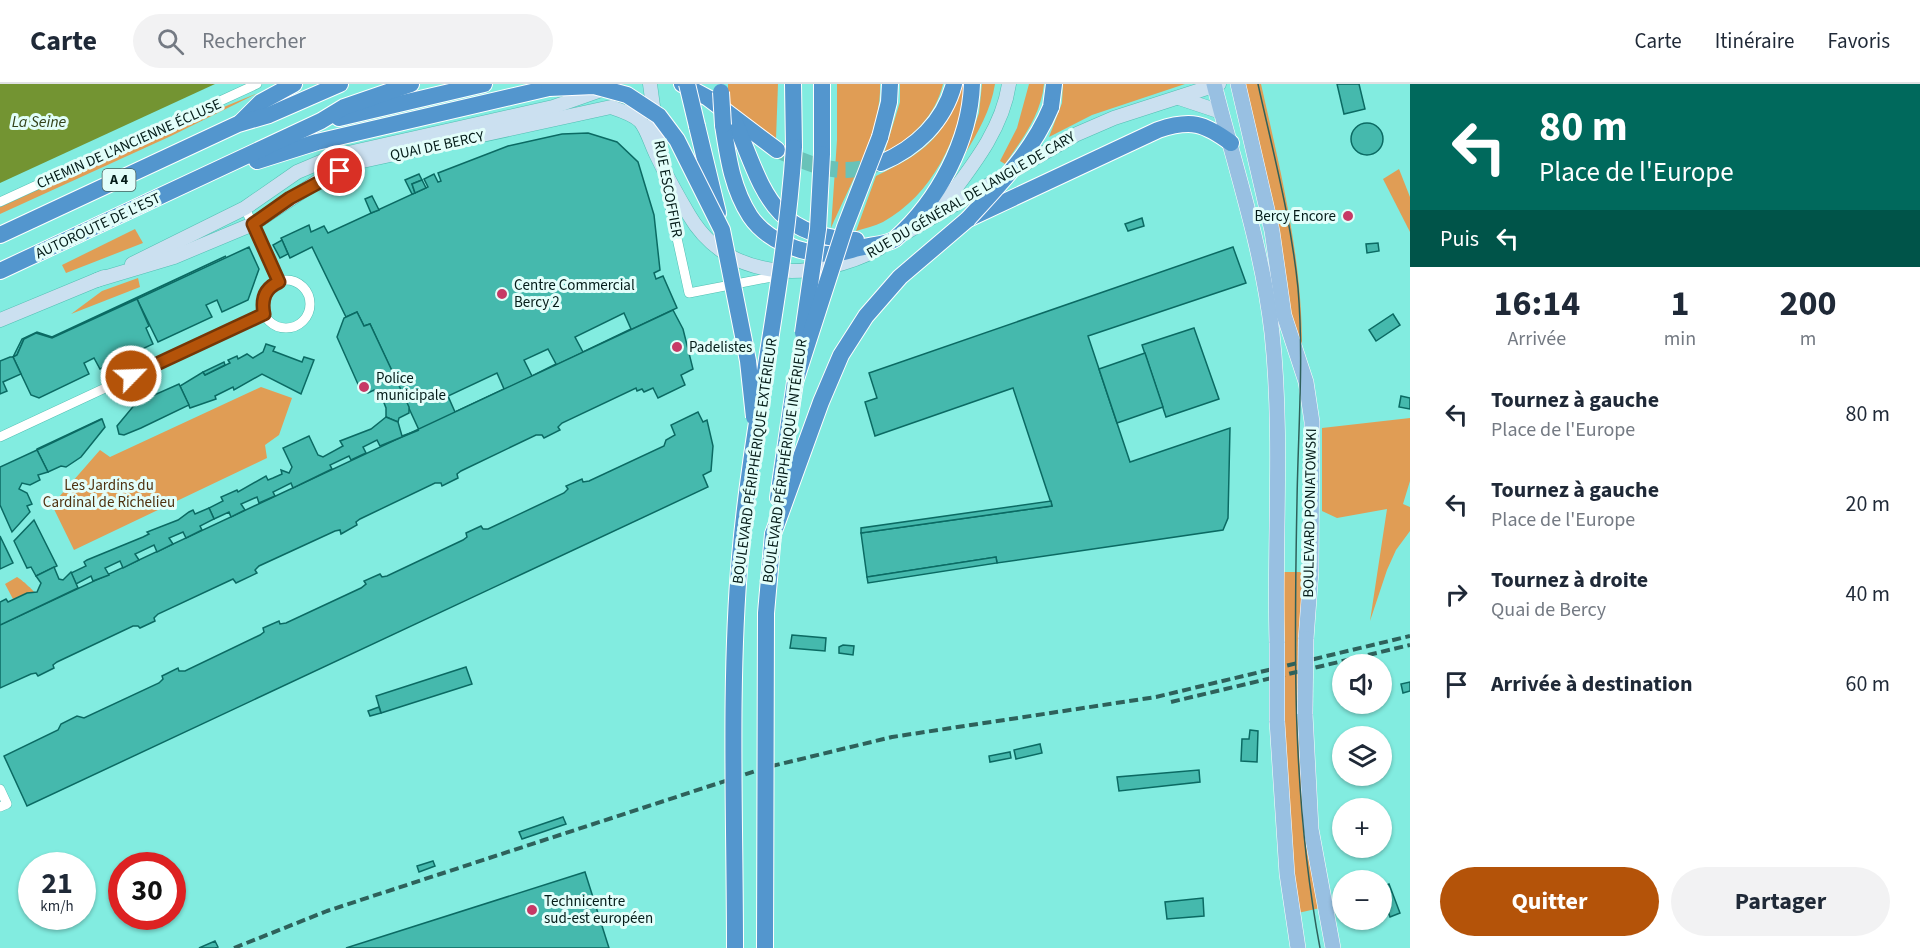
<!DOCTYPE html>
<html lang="fr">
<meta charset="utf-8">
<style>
body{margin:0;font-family:"Source Sans 3",sans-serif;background:#f2f2f3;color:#1f2937;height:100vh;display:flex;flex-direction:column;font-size:22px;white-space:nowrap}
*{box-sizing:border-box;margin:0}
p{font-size:20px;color:#747a83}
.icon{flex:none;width:33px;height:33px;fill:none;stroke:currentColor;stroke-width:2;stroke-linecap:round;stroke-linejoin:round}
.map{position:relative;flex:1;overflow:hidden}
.panel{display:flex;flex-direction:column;background:#fff;width:510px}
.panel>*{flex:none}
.guide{background:#00695c;color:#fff;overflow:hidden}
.fabs{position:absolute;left:1332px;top:570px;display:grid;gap:12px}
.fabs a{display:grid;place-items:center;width:60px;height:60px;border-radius:50%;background:#fff;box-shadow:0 2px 4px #0004;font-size:30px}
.speed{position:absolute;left:18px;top:768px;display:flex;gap:12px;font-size:30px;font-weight:700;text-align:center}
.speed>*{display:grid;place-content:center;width:78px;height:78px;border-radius:50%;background:#fff;box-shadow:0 2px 4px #0004;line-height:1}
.speed small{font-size:15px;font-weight:400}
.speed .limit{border:9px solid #d22;background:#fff;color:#111}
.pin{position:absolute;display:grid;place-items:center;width:51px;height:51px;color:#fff;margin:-26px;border:3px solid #fff;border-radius:50%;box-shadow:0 2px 6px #0007}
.me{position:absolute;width:66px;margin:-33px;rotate:66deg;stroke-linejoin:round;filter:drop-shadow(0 0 4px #0008)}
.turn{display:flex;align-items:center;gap:21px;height:126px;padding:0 30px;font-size:27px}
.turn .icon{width:78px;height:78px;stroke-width:2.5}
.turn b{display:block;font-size:42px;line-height:51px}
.then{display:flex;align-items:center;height:57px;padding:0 30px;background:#0003;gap:12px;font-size:22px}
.eta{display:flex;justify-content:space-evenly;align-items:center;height:102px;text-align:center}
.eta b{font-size:36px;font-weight:700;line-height:42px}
.cta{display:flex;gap:12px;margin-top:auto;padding:12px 30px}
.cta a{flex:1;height:69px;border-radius:36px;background:#b45309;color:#fff;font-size:24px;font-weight:700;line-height:69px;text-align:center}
.cta a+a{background:#f2f2f3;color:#1f2937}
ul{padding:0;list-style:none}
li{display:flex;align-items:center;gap:18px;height:90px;padding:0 30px}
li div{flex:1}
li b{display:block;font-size:22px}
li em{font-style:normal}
header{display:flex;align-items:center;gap:36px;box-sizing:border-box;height:84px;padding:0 30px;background:#fff;border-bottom:2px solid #e0e1e3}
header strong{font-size:28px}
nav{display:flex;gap:33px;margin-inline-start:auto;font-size:21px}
.search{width:420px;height:54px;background:#f2f2f3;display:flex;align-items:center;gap:15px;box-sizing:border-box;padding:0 21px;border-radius:33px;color:#747a83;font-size:22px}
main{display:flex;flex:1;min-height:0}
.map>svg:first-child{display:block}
.green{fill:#e09d55}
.water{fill:#739432}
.building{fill:#45b9ad;stroke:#0b6a63;stroke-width:1.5;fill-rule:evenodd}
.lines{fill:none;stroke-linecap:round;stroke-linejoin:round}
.highway-tunnel{stroke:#69c2b8;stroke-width:16;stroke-dasharray:16 8;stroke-linecap:butt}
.street-casing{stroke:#51beb2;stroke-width:10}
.secondary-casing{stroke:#51beb2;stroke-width:15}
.primary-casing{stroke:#fff;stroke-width:16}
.highway-casing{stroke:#fff;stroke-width:18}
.street{stroke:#fff;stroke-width:9}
.secondary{stroke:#cbe0f0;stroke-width:14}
.primary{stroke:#98c0e2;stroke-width:15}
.highway{stroke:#5396ce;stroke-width:16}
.tram{stroke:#2e615b;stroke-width:1.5}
.rail{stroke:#2e615b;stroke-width:4;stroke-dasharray:9 4.5;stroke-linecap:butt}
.primary-bridge-casing{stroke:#fff;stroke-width:16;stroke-linecap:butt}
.highway-bridge-casing{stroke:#fff;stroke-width:18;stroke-linecap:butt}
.primary-bridge{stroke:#98c0e2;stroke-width:15}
.highway-bridge{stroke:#5396ce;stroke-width:16}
.route-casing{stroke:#753606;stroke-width:15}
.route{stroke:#b45309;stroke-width:10}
.poi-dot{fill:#c73966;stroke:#e2fefa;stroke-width:2}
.labels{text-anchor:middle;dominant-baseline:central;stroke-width:6;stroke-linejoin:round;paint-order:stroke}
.shield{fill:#e2fefa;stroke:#475f5c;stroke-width:1.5}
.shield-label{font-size:14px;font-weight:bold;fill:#041b18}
.street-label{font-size:15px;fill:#041b18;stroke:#e2fefa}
.poi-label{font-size:15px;fill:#041b18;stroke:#e2fefa;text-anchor:start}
.park-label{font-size:15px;fill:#4f310f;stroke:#e2fefa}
.water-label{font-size:16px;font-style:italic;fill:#33421a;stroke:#e2fefa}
</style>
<header>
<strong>Carte</strong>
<div class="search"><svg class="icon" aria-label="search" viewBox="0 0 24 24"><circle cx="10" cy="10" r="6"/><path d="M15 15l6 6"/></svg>Rechercher</div>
<nav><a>Carte</a><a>Itinéraire</a><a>Favoris</a></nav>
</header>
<main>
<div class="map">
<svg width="1410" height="864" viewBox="0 0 1410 864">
<rect width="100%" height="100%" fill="#82ece0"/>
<g class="green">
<polygon points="728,0 778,0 776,55 728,19"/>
<path d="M 837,0 L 880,0 C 882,46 849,102 831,144 L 837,56 Z"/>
<path d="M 900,0 L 943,0 C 935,33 912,53 884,70 L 900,18 Z"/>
<path d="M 962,0 L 965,0 C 960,54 932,111 883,138 C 875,142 865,144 856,147 L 876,92 C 924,69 946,53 962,0 Z"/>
<path d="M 982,0 L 995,0 C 991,26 978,48 965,70 L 979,29 Z"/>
<path d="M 1029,0 L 1044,0 C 1041,31 1023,54 1005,80 L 1000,77 L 1017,44 Z"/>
<polygon points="1063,0 1185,0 1092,31 1049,53 1062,19"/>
<path d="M 1245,0 L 1261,0 C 1281,89 1303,176 1302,269 L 1289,221 L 1287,196 L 1285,196 Z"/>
<polygon points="258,9 171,52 0,130 0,123 163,48"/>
<polygon points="1399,85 1410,113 1410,148 1383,95"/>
<polygon points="135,145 143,159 66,189 62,181"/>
<polygon points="138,194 140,203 71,230 102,207"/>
<polygon points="261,303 292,314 279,351 265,361 267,374 74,466 52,421 100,366 110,373"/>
<polygon points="1410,334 1410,397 1403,420 1410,423 1410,447 1396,466 1387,486 1370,537 1387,425 1337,434 1322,427 1322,344"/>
<polygon points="1280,488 1305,488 1320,824 1298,829 1285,717"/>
<path d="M 17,493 C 21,495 34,507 34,508 L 13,515 L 5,500 Z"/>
</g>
<polygon class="water" points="0,0 215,0 0,99"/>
<g class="building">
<polygon points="1337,0 1359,0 1365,25 1344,30"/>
<circle cx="1367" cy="55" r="16"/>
<path d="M 588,49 L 617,58 L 638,78 L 654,131 L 660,186 L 654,189 L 656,195 L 663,192 L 677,224 L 419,346 L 370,240 L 364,242 L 357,228 L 346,233 L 312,163 L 290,174 L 281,154 L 309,141 L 311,148 L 324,142 L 328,149 L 428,103 L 424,95 L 434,90 L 438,98 L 441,97 L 438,89 L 508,62 L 562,50 ZM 624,229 L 631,245 L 583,268 L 575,253 ZM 548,265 L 556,280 L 532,292 L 524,276 ZM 497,289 L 504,305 L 455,328 L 448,312 Z"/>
<polygon points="419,90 422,96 412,100 415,109 412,110 405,96"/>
<polygon points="422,96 426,104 415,109 412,100"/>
<polygon points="372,112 379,126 371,129 365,115"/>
<polygon points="1142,134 1144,142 1128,147 1125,140"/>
<polygon points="282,156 288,170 280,174 273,161"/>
<polygon points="1378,159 1379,167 1367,169 1366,160"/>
<polygon points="249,163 259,185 248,216 222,228 217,216 206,221 212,233 158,258 137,215"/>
<polygon points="1233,163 1246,199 1088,252 1130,378 1230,344 1228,434 1223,446 997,479 996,473 867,493 861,449 1052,422 1013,304 875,352 865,318 877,314 869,289"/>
<polygon points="226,172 52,254 36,249 24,255 17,271 13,273 22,255 37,248 52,253"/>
<polygon points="137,215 149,242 146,244 153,260 100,285 94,274 84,279 89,290 39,314 31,311 13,273 17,271 24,255 36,249 52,254"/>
<polygon points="673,226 683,245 693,285 681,291 685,301 658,314 653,304 644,308 642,305 637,307 636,304 562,339 558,343 560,346 544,354 542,351 536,351 461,387 457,390 458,394 442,402 441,399 435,399 360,435 356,438 357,441 341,450 340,446 335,447 259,482 255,486 257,489 236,499 233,495 158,530 154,534 155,537 140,544 138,542 133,542 57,578 53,581 54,584 38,592 36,589 31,590 0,604 0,541"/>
<polygon points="357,228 364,242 370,240 409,323 409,329 399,334 398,338 386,333 386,324 380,309 376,311 374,306 368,309 361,307 337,253 344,234"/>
<polygon points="1393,230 1400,241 1376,257 1369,246"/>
<polygon points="1194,244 1219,315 1166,333 1142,261"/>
<polygon points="266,260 275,263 273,267 302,278 304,273 314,276 301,310 262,290 234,306 233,303 215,312 216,315 190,324 180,302 203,288 205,291 230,279 228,276 237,272 238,275 247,270 253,274 263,268"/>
<polygon points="1145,269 1163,323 1117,339 1099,285"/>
<polygon points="10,273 13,273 21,290 3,298 7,307 0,310 0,277"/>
<polygon points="224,278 225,281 205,291 203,288"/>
<polygon points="179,300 189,321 141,344 124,351 119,350 117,342 136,319"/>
<polygon points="1401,312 1410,314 1410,325 1399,323"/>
<polygon points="698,328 703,338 707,336 713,362 711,387 703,391 708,403 27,722 4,672 58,646 61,640 77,632 84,634 159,599 163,595 162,592 178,584 179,587 185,587 260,551 264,548 263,544 279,537 280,540 286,539 361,504 366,500 364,497 380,490 382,493 387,492 463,456 467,453 466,449 481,442 483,445 488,445 564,409 568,405 566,402 582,395 583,398 589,397 664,362 666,356 675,351 671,341"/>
<polygon points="386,333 398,338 402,352 419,346 380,362 377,356 363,363 366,369 351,376 349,372 330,381 332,385 293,404 291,399 273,408 275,412 259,419 257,413 241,420 245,426 231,433 229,428 214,435 209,424 223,417 221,413 237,406 238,408 266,392 268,396 273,394 282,390 281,386 289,389 292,383 283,364 309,352 318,371 323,373 343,362 340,357 371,345"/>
<polygon points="101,335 102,335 37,366 37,365"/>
<polygon points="102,335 105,343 81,373 66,383 61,382 48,388 37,366"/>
<polygon points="37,366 48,388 38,391 40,396 30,401 22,399 19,405 27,409 32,420 27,422 30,428 12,448 0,421 0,383"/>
<polygon points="1051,417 1052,422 861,449 861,444"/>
<polygon points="209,424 214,435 200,442 202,446 186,454 183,448 169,454 173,460 157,468 154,461 135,470 139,476 123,484 120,477 105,484 109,491 93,497 91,492 76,500 71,489 86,482 84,478 87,476 143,453 149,450 147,448 178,436 189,428 193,426 195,430"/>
<polygon points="34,436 57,482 36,492 31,483 27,484 14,457"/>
<polygon points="0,452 13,479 0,485"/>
<polygon points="996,473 997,479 868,499 867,493"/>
<polygon points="54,483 59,495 63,496 71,488 78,504 0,541 0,518 6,515 8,518 27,509 37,508 41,499 36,492"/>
<polygon points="792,551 826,554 825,567 790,564"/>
<polygon points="843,561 854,562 853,571 839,569 839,563"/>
<polygon points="466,583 472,600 381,629 376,612"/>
<polygon points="1410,598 1410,607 1403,609 1401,600"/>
<polygon points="379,623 381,629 370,632 368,627"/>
<polygon points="1250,646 1258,647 1257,678 1241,677 1242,655 1249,655"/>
<polygon points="1040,660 1042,669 1016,675 1014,666"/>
<polygon points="1010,668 1011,674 990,678 989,672"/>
<polygon points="1199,686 1200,698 1119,707 1117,693"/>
<polygon points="563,733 566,740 522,755 519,748"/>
<polygon points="433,777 435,782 419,788 417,782"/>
<polygon points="585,788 609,864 346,864"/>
<polygon points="1389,800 1400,829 1390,833 1382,810 1382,803"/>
<polygon points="1203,814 1204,832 1167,835 1165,818"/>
<polygon points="215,857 218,863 215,864 199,864"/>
</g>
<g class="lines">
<path class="highway-tunnel" d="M 777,66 C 812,81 841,95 879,79"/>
<g class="street-casing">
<g id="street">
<polyline points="664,95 689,209 782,191"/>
<polyline points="0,118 257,0"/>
<polyline points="245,124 279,198"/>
<circle cx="286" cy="220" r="24"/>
<polyline points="0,353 264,230"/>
<polyline points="0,705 7,720 0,723"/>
</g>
</g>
<g class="secondary-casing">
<g id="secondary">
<polyline points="650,0 659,67"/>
<polyline points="1179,14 1221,28"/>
<path d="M 940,125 C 968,87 1002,48 1009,0"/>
<polyline points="907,148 1077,50 1114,34 1219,0"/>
<polyline points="132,180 245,124 297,88 335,72 553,23 610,3"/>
<path d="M 97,196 L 174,173 L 253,140 L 321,95 L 358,78 L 611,23 C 620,26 633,30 640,37 C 647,45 651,60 656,70 C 666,91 677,111 689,131 C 730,201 817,197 880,164"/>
<polyline points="0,236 104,193"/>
</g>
</g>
<g class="primary-casing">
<g id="primary">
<path d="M 1214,0 C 1235,84 1262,162 1272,249 C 1283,352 1274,456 1277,559"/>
<polyline points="1238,0 1272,147 1284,231 1306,298 1312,338 1311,487 1306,555"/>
<polyline points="1305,630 1311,745 1333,864"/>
<polyline points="1277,637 1287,790 1298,864"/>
</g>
</g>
<g class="highway-casing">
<g id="highway">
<polyline points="682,0 708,14 777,66"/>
<polyline points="793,0 794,63"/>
<polyline points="822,0 822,70"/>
<polyline points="1051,23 1054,0"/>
<polyline points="339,34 484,0"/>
<path d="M 733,34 C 763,101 767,153 856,156"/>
<polyline points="241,38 261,18 294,0"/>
<path d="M 723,41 C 728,73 732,104 750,132 C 766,156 800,170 829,170 C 840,170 853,165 864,163 C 873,161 888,160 895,155 C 938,117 970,57 972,0"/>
<polyline points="697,42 718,129"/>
<polyline points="880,53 889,18 890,0"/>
<polyline points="257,77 317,58 549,4"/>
<path d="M 881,79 C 916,64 944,38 954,0"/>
<polyline points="0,151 238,40 269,31 340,0"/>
<polyline points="0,187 321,37 344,23 411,0"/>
<polyline points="778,414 795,298"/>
<path d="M 773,450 L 821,318 L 841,271 L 866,232 L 900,193 L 968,135 L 1158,46 C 1191,35 1204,39 1231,59"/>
</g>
</g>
<use href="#street" class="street"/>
<use href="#secondary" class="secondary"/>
<use href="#primary" class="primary"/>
<use href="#highway" class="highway"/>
<path class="tram" d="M 1258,0 C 1273,68 1291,135 1298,204 C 1304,275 1298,347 1297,417 C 1294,567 1292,716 1320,864"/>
<g class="rail">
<polyline points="1171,618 1410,561"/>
<polyline points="234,864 327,827 768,683 892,653 1156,613 1410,552"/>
</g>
<g class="primary-bridge-casing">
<g id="primary-bridge">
<polyline points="1305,630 1306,555"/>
<polyline points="1277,637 1277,559"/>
</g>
</g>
<g class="highway-bridge-casing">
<g id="highway-bridge">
<polyline points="687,0 697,42"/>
<polyline points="549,4 594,2 627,11 659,32 677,56 722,146 748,277 754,333"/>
<polyline points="721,8 723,41"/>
<path d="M 968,135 C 1000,100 1033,67 1051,23"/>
<polyline points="803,249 818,145 822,70"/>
<polyline points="795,298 845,143 880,53"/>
<path d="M 735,864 C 735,736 729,600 740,473 C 752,335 785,201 794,63"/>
<polyline points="765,864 766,529 773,450"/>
</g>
</g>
<use href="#primary-bridge" class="primary-bridge"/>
<use href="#highway-bridge" class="highway-bridge"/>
</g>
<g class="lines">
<g class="route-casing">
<path id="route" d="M 131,292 L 264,230 C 261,215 265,204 279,198 L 253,140 L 290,114 L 340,87"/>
</g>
<use href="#route" class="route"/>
</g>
<g class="poi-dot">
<circle cx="1348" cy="132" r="6"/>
<circle cx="502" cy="210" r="6"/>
<circle cx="677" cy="263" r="6"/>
<circle cx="364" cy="303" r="6"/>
<circle cx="532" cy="826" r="6"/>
</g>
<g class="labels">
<rect class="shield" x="102.5" y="85" width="33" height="22" rx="4.5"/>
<g class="shield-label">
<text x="119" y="96">A 4</text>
</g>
<g class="street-label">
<text transform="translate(129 60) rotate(-24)">CHEMIN DE L'ANCIENNE ÉCLUSE</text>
<text transform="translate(437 62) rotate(-12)">QUAI DE BERCY</text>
<text transform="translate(668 105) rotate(79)">RUE ESCOFFIER</text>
<text transform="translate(971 111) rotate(-30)">RUE DU GÉNÉRAL DE LANGLE DE CARY</text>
<text transform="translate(98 142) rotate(-25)">AUTOROUTE DE L’EST</text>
<text transform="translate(755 377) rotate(-82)">BOULEVARD PÉRIPHÉRIQUE EXTÉRIEUR</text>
<text transform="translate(785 377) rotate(-82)">BOULEVARD PÉRIPHÉRIQUE INTÉRIEUR</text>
<text transform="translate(1310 429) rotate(-89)">BOULEVARD PONIATOWSKI</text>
</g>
<g class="poi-label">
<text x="1336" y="132" text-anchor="end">Bercy Encore</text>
<text x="514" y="201">Centre Commercial<tspan x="514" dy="17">Bercy 2</tspan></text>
<text x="689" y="263">Padelistes</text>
<text x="376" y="294">Police<tspan x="376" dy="17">municipale</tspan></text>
<text x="544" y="817">Technicentre<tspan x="544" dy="17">sud-est européen</tspan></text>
</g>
<g class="park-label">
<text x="109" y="401">Les Jardins du<tspan x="109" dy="17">Cardinal de Richelieu</tspan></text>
</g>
<g class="water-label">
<text x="39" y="38">La Seine</text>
</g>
</g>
</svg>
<div class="fabs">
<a><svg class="icon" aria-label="sound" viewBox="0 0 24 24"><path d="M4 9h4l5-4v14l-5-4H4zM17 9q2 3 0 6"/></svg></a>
<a><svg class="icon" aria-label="layers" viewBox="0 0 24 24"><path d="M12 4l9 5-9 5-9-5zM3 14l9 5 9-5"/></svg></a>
<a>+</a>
<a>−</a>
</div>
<div class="speed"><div>21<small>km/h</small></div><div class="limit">30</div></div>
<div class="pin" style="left:340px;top:87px;background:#d93025"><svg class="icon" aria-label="arrive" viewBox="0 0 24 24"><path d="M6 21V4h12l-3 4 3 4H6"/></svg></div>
<svg class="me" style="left:131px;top:292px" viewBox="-20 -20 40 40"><circle r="17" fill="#b45309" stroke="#fff" stroke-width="3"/><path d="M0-11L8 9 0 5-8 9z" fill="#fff"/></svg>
</div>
<section class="panel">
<div class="guide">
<div class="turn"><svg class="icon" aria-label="left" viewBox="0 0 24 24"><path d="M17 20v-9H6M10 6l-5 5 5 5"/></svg><div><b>80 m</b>Place de l'Europe</div></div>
<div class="then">Puis<svg class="icon" aria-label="left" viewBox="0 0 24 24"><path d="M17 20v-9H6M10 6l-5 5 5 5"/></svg></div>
</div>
<div class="eta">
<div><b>16:14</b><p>Arrivée</p></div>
<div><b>1</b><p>min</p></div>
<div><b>200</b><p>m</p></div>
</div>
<ul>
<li><svg class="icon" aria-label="left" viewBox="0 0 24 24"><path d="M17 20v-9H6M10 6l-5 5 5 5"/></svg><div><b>Tournez à gauche</b><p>Place de l'Europe</p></div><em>80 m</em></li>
<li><svg class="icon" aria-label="left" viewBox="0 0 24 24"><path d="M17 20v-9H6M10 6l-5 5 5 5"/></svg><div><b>Tournez à gauche</b><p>Place de l'Europe</p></div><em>20 m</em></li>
<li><svg class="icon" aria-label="right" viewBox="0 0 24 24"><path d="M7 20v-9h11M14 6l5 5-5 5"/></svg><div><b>Tournez à droite</b><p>Quai de Bercy</p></div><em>40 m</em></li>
<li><svg class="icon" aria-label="arrive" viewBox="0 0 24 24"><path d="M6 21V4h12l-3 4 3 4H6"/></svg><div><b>Arrivée à destination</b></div><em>60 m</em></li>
</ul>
<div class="cta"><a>Quitter</a><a>Partager</a></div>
</section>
</main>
